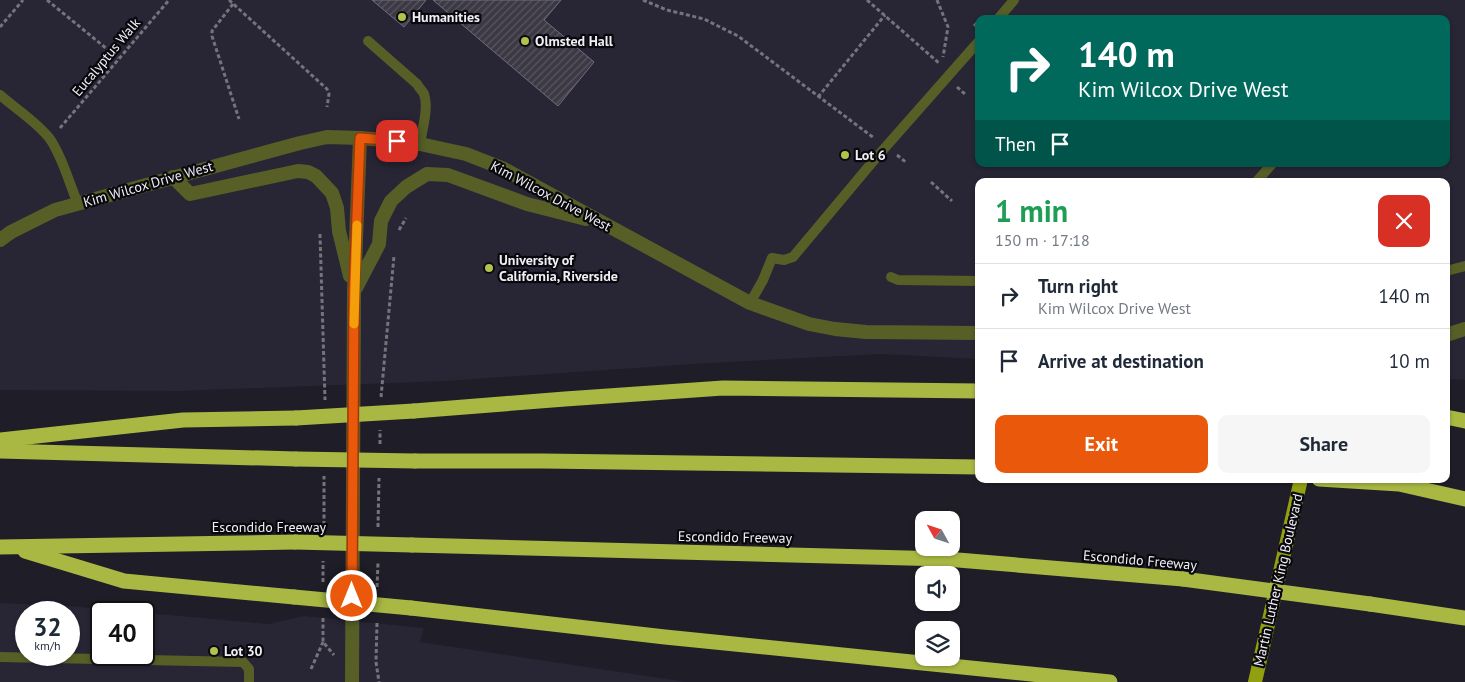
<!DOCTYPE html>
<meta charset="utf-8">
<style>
body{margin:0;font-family:"PT Sans",sans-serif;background:#f6f6f7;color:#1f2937;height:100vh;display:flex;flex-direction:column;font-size:19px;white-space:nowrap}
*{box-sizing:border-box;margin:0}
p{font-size:16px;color:#747a83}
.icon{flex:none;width:28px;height:28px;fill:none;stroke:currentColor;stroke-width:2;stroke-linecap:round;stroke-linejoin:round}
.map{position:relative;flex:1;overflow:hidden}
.drawer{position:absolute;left:975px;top:178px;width:475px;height:305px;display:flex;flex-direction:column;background:#fff;border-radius:10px;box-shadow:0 1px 4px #0004}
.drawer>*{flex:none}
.guide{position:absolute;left:975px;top:15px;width:475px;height:152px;border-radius:10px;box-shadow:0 1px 4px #0004;background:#00695c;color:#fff;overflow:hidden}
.needle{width:32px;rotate:310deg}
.fabs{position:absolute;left:915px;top:511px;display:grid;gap:10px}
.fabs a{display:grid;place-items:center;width:45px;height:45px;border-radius:10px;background:#fff;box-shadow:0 1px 4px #0004;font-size:25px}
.speed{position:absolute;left:15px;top:601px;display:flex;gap:10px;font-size:25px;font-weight:700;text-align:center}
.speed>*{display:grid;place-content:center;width:65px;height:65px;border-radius:50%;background:#fff;box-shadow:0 1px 4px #0004;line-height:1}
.speed small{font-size:12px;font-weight:400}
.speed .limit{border:2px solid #111;border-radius:8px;background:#fff;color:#111}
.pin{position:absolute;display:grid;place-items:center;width:42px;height:42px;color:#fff;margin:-21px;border-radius:10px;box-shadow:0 2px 8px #0006}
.me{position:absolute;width:55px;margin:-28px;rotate:0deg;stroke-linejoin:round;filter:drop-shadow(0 0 4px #0008)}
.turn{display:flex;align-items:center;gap:18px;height:105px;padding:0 20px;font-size:22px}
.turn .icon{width:65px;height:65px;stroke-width:2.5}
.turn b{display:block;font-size:35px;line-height:42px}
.then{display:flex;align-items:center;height:48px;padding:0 20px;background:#0003;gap:10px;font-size:19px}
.round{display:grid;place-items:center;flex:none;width:52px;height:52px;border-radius:10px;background:#f6f6f7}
.overview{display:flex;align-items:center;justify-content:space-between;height:85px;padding:0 20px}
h1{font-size:30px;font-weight:800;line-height:38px;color:#1e9e55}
.button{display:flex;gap:10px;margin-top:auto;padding:10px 20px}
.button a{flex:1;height:58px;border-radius:10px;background:#ea580c;color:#fff;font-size:20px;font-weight:800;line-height:58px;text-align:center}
.button a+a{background:#f6f6f7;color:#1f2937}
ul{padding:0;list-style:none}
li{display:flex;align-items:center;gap:15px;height:65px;padding:0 20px;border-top:1px solid #e0e1e3}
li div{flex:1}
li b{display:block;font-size:19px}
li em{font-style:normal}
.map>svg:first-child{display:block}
.built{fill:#282535;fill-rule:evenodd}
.building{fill:url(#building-hatch);stroke:#716e7c}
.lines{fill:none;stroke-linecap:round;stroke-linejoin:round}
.path{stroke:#75737c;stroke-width:3;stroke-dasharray:4 2.5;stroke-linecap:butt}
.service{stroke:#575f27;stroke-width:10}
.tertiary{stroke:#575f27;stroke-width:14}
.primary{stroke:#91a011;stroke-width:14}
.motorway{stroke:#a8b843;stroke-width:15}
.motorway-bridge{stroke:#a8b843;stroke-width:15}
.route-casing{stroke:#983908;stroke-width:12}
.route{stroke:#ea580c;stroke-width:9}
.slow{stroke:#f59e0b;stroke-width:9}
.poi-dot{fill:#b3c24b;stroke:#09080c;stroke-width:2}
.labels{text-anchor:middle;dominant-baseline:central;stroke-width:4.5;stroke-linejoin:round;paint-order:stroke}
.poi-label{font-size:14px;font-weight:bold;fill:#f0eff7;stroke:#09080c;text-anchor:start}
.street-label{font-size:14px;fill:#f0eff7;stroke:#09080c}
</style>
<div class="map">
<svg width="1465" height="682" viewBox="0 0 1465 682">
<defs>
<pattern id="building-hatch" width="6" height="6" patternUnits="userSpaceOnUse" patternTransform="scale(1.25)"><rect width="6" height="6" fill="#3c3945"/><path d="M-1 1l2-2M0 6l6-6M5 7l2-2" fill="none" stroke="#585661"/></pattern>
</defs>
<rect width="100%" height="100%" fill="#1f1d27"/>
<g class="built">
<path d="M 0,0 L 1465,0 L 1465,380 L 1446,379 L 1446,181 L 979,181 L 979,359 L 881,354 L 693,364 L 446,381 L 179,391 L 0,390 ZM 979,19 L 1446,19 L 1446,164 L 979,164 Z"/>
<path d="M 0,603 L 69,606 L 269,624 L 303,616 L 424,628 L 420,642 L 687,682 L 0,682 ZM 26,612 L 69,612 L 69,655 L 26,655 ZM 101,612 L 144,612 L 144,655 L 101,655 Z"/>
</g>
<g class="building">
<polygon points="372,0 426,0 404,27"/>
<polygon points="433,0 561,0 544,20 594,62 558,106"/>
</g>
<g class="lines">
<g class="path">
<polyline points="47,0 118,58"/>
<polyline points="229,0 327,89 329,94 327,107"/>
<polyline points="643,0 667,10 704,19 738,36 874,138"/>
<polyline points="867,0 940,64"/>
<polyline points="937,0 948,27 943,57"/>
<polyline points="233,4 212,31 212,36 239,119"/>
<polyline points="974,26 979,21"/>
<polyline points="0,27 23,0"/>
<polyline points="957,87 966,95"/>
<polyline points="818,97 885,15"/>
<polyline points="60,128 169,0"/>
<polyline points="897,155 907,163"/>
<polyline points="931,182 952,201"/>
<polyline points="399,230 406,218"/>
<polyline points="320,234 325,400"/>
<polyline points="381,397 394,256"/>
<polyline points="380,444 380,430"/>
<polyline points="324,525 324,476"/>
<polyline points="378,527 379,478"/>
<polyline points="323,582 323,561"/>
<polyline points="377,587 378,563"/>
<polyline points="323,618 323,642 334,655"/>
<polyline points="377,623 376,662 379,682"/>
<polyline points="311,669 323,642"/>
</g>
<g class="service">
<polyline points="998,19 1014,0"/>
<path d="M 368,41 L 417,84 C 419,88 422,90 424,94 C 429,109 422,129 420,144"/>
<path d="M 0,95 C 16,109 38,123 50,139 C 63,158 69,183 78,204"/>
<polyline points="1257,181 1272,164"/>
<polyline points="1446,271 1465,266"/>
<polyline points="891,277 898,280 979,281"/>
<polyline points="750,303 763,280 772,258 784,260 793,257 875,159 979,41"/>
<polyline points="0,657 243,662 249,669 249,682"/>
</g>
<g class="tertiary">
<polyline points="173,177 190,194 298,171 308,172 316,176 332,193 337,208 339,231 350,276"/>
<polyline points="0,240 11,232 55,210 300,143 327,137 360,138 397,141 420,144 466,154 502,168 750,303 809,324 835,329 866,332 979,333"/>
<polyline points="356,288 379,244 381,221 391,201 406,187 427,174 448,175 527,204 586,219"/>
<polyline points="1446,335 1465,329"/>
<polyline points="352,682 354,291 360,138"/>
</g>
<polyline class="primary" points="1255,682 1301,479"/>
<g class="motorway">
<polyline points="414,411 565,399 723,388 979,391"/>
<polyline points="1446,417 1465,421"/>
<polyline points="0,440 183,420 296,418"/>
<polyline points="0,451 296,459"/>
<polyline points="415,461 543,461 979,467"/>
<polyline points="1319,479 1399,484 1465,499"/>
<polyline points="412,545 946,559 1183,579"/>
<polyline points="0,547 295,542"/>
<polyline points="25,551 124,581 294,597"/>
<polyline points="1370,604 1465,618"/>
<polyline points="411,608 665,637 1110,682"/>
</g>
<g class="motorway-bridge">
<polyline points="296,418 414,411"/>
<polyline points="296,459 415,461"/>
<polyline points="295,542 412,545"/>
<polyline points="1183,579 1370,604"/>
<polyline points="294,597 411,608"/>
</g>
</g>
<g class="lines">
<g class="route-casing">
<polyline id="route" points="352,596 354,291 360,138 397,141"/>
</g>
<use href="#route" class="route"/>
<polyline class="slow" points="354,324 357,225"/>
</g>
<g class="poi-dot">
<circle cx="402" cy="17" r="5"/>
<circle cx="525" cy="41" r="5"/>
<circle cx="845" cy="155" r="5"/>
<circle cx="489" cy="268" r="5"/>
<circle cx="214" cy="651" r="5"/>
</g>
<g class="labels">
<g class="poi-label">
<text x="412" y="17">Humanities</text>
<text x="535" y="41">Olmsted Hall</text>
<text x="855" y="155">Lot 6</text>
<text x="499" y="260">University of<tspan x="499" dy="16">California, Riverside</tspan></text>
<text x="224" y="651">Lot 30</text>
</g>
<g class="street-label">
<text transform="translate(106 57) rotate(-50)">Eucalyptus Walk</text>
<text transform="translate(148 184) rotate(-16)">Kim Wilcox Drive West</text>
<text transform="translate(551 196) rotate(28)">Kim Wilcox Drive West</text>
<text x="269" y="527">Escondido Freeway</text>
<text transform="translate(735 537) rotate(1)">Escondido Freeway</text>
<text transform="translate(1140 560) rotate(5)">Escondido Freeway</text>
<text transform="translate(1278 580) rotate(-77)">Martin Luther King Boulevard</text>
</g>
</g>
</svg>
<div class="fabs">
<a><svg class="needle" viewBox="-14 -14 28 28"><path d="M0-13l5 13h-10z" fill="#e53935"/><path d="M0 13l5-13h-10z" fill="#747a83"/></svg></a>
<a><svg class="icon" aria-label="sound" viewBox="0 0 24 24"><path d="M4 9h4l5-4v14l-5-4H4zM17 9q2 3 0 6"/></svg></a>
<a><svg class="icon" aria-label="layers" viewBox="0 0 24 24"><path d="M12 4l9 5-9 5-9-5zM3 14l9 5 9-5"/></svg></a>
</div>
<div class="speed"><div>32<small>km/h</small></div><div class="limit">40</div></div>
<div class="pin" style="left:397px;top:141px;background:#d93025"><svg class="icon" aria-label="arrive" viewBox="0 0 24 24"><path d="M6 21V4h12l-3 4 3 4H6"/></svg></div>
<svg class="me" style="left:352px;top:596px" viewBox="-20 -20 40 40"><circle r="17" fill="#ea580c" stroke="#fff" stroke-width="3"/><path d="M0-11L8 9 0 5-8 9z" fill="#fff"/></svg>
<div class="guide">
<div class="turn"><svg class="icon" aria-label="right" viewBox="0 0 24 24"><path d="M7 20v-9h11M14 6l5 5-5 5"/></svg><div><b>140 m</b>Kim Wilcox Drive West</div></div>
<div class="then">Then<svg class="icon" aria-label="arrive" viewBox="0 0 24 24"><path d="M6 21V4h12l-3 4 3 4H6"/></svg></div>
</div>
<section class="drawer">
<div class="overview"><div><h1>1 min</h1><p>150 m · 17:18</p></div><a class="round" style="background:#d93025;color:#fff"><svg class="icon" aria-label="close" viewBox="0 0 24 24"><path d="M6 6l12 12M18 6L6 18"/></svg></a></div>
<ul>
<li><svg class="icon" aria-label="right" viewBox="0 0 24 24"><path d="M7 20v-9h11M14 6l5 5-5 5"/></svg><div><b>Turn right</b><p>Kim Wilcox Drive West</p></div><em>140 m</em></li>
<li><svg class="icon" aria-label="arrive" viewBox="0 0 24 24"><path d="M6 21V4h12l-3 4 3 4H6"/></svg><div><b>Arrive at destination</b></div><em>10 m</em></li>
</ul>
<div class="button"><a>Exit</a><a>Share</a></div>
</section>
</div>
